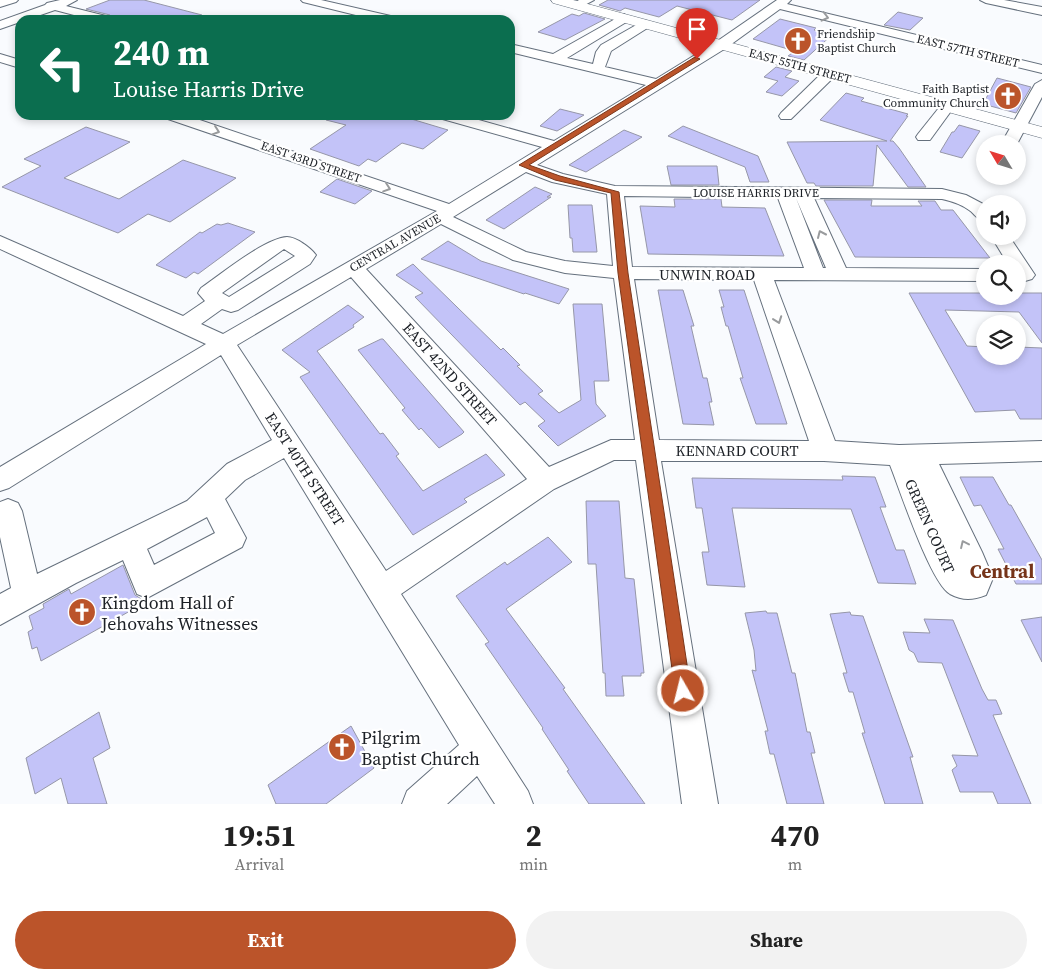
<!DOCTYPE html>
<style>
body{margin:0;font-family:"Source Serif 4",serif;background:#f2f2f2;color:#222;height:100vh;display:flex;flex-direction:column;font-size:19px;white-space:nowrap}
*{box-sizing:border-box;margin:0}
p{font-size:16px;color:#767676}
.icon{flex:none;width:28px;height:28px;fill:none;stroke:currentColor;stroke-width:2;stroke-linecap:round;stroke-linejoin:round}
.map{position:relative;height:804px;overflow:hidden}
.panel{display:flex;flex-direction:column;background:#fff;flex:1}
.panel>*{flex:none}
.top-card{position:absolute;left:15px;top:15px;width:500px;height:105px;border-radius:15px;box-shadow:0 2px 8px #0003;background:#0b6e4f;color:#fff;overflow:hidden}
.needle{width:32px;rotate:308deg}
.controls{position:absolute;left:976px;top:135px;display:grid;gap:10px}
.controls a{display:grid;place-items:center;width:50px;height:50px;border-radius:50%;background:#fff;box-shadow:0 2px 8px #0003;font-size:25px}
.pin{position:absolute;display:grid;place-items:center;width:42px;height:42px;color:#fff;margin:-51px -21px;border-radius:50% 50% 50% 0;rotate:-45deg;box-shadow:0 0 5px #0007}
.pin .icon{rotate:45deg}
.me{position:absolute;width:55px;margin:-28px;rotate:352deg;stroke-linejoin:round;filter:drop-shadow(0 0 4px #0008)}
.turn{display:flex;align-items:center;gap:18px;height:105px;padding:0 15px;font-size:22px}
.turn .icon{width:65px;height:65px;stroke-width:2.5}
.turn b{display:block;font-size:35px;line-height:42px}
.eta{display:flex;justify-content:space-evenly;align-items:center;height:85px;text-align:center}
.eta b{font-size:30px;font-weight:700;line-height:35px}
.button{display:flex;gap:10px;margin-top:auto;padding:10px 15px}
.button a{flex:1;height:58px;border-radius:30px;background:#bb542a;color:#fff;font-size:20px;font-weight:700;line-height:58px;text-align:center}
.button a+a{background:#f2f2f2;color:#222}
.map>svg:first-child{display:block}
.building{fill:#c3c3f8;stroke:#9697a8}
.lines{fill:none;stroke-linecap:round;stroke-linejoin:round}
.minor-casing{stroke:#65707d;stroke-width:2}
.major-casing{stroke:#65707d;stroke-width:1}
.minor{fill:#fff;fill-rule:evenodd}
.major{fill:#fff;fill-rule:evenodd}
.oneway{stroke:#999b9d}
.route{fill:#bb542a;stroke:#7a371b}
.labels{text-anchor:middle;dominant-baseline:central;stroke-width:4.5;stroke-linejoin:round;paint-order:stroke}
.far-poi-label{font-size:12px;fill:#1c2026;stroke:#fff;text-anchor:start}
.far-street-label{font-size:12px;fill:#1c2026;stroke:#fff}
.street-label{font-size:15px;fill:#1c2026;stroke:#fff}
.near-poi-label{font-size:18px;fill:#1c2026;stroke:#fff;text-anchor:start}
.near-neighbourhood-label{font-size:19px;font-weight:bold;fill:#763419;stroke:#fff}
</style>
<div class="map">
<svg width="1042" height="804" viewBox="0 0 1042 804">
<rect width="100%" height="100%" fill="#f9fbfe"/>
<g class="building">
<polygon points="110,0 144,0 202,15 202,20 114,20 110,15 86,9"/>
<polygon points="608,0 760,0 732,20 677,6 659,17 625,8 620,11 599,5"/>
<polygon points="898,12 923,18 910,30 884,25"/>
<polygon points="584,13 605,19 565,40 538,32 572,14 579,16"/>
<polygon points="780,19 816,28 814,30 833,34 804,60 788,56 795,51 753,39"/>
<polygon points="776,67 792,71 785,77 799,81 782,96 766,92 778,81 764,77"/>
<polygon points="997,78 1031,87 1016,113 983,104"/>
<polygon points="846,93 864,98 861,101 908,114 906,116 908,116 890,141 893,141 899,148 926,187 908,187 877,145 873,186 816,186 814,183 807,183 787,142 887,141 820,120"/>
<polygon points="560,109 584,115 557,131 540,126"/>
<polygon points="326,115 398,115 448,130 423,149 402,143 376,162 368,159 359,166 310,149 346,125 326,120"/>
<polygon points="959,125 980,131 962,158 940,152 952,132 954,132"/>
<polygon points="683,126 758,156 769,182 750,182 745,167 668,136"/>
<polygon points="86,127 130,142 64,178 119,199 183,160 236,178 170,222 148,214 118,233 2,187 41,166 24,159"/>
<polygon points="624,130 642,137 586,172 569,165"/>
<polygon points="667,166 717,166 719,185 671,185"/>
<polygon points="337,179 372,191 355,204 320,192"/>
<polygon points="535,187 552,194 547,197 551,197 504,229 486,220"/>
<polygon points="674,199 721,199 722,207 765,208 784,256 648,254 640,206 675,207"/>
<polygon points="824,200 872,200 871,206 922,206 918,201 935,201 941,210 953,210 990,258 855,257"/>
<polygon points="568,205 592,205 597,252 573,252 572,238 570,238"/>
<polygon points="228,223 255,232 198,274 194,272 186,278 156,265 200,232 202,233 217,224 221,225"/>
<polygon points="448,241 481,261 569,289 559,304 525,293 524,294 421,259"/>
<polygon points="413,264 501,350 503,348 520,365 517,366 543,391 538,394 559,413 581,400 573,304 602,304 609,381 594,381 596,404 606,416 558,446 538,426 545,421 525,402 520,405 415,297 423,293 396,275"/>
<polygon points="658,290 683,290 694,326 691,326 703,378 707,378 712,402 709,402 714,425 683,424"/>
<polygon points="719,290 744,290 787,424 756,424 740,378 743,378 728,326 726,326 721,307 724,307"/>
<polygon points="909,293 985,293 985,296 1018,296 1018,293 1042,293 1042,343 1019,312 945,310 967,346 985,347 985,356 1018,356 1018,347 1042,348 1042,419 1020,419 1015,410 975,412"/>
<polygon points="348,305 364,317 353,325 354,327 317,351 380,434 383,433 399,454 396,456 423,491 486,454 505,475 464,499 467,502 413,535 300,377 310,372 282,350"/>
<polygon points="381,339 383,339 464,432 462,434 439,448 421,428 419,430 402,410 405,408 358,350"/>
<polygon points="842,476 875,477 886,507 880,507 896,550 904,550 916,584 878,583 851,509 732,508 745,587 707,585 702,552 709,552 702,508 696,508 692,478 843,480"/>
<polygon points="960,477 993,477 1009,505 1011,505 1042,560 1042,584 1016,584 998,549 1004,549 981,505 974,506"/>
<polygon points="586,501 619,501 625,578 634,579 644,673 641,673 641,676 622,676 624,696 606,696 605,673 603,673 596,564 588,564"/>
<polygon points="548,537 572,562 506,609 565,688 563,689 645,804 589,804 567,771 569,770 542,729 543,728 485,644 489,642 456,596 505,562 507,565"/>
<polygon points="123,565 135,595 146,602 41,661 37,647 32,649 28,632 33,629 29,616 44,608 43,604 69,589 71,594"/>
<polygon points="766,611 767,613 777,613 792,673 795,673 807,732 810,732 815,753 811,753 824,804 787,804 774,754 770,754 765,731 768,731 752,670 756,671 754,650 745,613"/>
<polygon points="850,612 851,615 863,616 913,757 910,757 923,804 885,804 862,733 865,733 853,692 849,692 843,673 847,673 830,614"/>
<polygon points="1042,617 1042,662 1021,620"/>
<polygon points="924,619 953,620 982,689 988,700 996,700 1002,714 993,715 1031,804 998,804 993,792 960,792 952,770 957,766 952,755 978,756 942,663 918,662 914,653 909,650 903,632 930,633"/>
<polygon points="99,712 110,748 93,758 107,804 68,804 61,778 35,794 26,758"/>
<polygon points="351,726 374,768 326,804 276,804 268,785"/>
</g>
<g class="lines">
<g class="minor-casing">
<g id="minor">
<polygon points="0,0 18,0 16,2 0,7"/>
<polygon points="60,0 77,0 66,6 110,17 112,20 93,20 55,10 26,20 20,20 20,22 0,29 0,21 45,5 47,3"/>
<polygon points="301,0 321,0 395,17 397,20 376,20 303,2"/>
<polygon points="579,0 594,0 581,7 573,7 571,5"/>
<path d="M 777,0 L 791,0 L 787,4 L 1042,65 L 1042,73 L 780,9 L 726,48 L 537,165 L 563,174 L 615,186 L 942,189 L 966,195 L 985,205 L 985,221 C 977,220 975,214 969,210 C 961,204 951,201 942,199 L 814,198 L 846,268 L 985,269 L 985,281 L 774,280 L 835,441 L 899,445 L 1042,441 L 1042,461 L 939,464 L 982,552 L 993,578 L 986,595 C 973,600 963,601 950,594 C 930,582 900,490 890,465 L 824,461 L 661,461 L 718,804 L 682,804 L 636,460 L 614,460 L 554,489 L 401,594 L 528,791 L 533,804 L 495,804 L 477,776 L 447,804 L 402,804 L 407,791 L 459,745 L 284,458 L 245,480 L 225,499 L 246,538 L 242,547 L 147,598 L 137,594 L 123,560 L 76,583 L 0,625 L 0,594 L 11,588 L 0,537 L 0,502 L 8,499 L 18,503 L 22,511 L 37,574 L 187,501 L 227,464 L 272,440 L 221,355 L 9,488 L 0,491 L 0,467 L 206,344 L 0,249 L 0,236 L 183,316 L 205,301 L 198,293 L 201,288 C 220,275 265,238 287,237 C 296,237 311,248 316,255 L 310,264 L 238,310 L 231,312 L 222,309 L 201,324 L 223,334 L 437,211 L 165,118 L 163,115 L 185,115 L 449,204 L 542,147 L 439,118 L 437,115 L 461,115 L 554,141 L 646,85 L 510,52 L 510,44 L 553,54 L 624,14 L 630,18 L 628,21 L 567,58 L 593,64 L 596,52 L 601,45 L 645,20 L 651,24 L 649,27 L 611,51 L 605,67 L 656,79 L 716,42 ZM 526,172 L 552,182 L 607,194 L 613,266 L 565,261 L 526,252 L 453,217 ZM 624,196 L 778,198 L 804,268 L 632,267 ZM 796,198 L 826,268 L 823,268 ZM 441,224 L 513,260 L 565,273 L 614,278 L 635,440 L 611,440 L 549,467 L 366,269 ZM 284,249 L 295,256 L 229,297 L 222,293 ZM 351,277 L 527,479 L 386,571 L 237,345 ZM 634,279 L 754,280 L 809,441 L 659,440 ZM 207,517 L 215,533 L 154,565 L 147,549 Z"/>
<polygon points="980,0 1004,0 1042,7 1042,15 986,3"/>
<polygon points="0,54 20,60 20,68 0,62"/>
<polygon points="829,70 836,74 834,77 791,119 781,119 779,116 781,113 824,71"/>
<polygon points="1042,80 1042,97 1017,144 1001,144 1035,84"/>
<polygon points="947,103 952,104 954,107 930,140 918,140 916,137 918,134 942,104"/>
<polygon points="991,236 1009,236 1035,275 1032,279 1025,281 1018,279 1018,264 1008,264"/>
</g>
</g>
<g class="major-casing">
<polygon id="major" points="551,0 573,0 1042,127 1042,138 553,3"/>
</g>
<use href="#minor" class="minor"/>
<use href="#major" class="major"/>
</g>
<defs><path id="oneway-chevron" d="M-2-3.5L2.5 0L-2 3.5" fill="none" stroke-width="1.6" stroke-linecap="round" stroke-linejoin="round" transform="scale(1.25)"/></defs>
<g class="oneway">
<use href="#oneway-chevron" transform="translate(825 17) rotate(14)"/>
<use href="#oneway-chevron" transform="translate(216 131) rotate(19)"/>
<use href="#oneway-chevron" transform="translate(387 188) rotate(19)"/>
<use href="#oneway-chevron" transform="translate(821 234) rotate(-114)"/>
<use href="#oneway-chevron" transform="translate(778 320) rotate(70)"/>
<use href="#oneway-chevron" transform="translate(964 544) rotate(-115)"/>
</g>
<polygon class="route" points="695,57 700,59 529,165 560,176 619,192 628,273 691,691 689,697 683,699 677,697 675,691 618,273 611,193 555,180 519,165"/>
<defs>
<g id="church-disc" transform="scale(1.4375)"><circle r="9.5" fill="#bb542a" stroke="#fff"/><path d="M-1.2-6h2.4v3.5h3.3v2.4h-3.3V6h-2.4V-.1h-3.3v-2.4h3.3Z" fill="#fff"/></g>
</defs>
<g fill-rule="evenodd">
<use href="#church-disc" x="798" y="41"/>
<use href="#church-disc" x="1008" y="96"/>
<use href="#church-disc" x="82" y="612"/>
<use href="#church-disc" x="342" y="747"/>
</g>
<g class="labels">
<g class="far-poi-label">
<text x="817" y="34">Friendship<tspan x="817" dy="14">Baptist Church</tspan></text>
<text x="989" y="89" text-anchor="end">Faith Baptist<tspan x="989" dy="14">Community Church</tspan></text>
</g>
<g class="far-street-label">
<text transform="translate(968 51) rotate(14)">EAST 57TH STREET</text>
<text transform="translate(800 66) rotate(15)">EAST 55TH STREET</text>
<text transform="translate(311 162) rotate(19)">EAST 43RD STREET</text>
<text x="756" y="193">LOUISE HARRIS DRIVE</text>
<text transform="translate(395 243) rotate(-30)">CENTRAL AVENUE</text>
</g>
<g class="street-label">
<text x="707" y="274">UNWIN ROAD</text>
<text transform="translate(450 374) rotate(48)">EAST 42ND STREET</text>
<text x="737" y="450">KENNARD COURT</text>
<text transform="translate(305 469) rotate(57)">EAST 40TH STREET</text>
<text transform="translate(930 526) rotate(66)">GREEN COURT</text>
</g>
<g class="near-poi-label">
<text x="101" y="602">Kingdom Hall of<tspan x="101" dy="21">Jehovahs Witnesses</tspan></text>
<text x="361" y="737">Pilgrim<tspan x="361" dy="21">Baptist Church</tspan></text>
</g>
<g class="near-neighbourhood-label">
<text x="1002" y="571">Central</text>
</g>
</g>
</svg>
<div class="controls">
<a><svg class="needle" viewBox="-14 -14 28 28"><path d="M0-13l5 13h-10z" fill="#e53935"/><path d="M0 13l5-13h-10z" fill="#767676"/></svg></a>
<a><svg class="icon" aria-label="sound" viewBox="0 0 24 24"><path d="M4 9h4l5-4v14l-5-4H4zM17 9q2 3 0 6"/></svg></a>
<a><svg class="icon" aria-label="search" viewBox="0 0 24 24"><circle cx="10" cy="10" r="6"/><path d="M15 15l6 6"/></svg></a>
<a><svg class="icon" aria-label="layers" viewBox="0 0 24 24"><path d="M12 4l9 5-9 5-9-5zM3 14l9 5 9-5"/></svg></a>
</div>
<div class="pin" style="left:697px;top:59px;background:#d93025"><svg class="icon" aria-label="arrive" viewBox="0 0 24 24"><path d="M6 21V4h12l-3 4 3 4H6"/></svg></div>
<svg class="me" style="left:683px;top:691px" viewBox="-20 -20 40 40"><circle r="17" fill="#bb542a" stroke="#fff" stroke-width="3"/><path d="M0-11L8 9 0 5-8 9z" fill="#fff"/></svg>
<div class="top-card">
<div class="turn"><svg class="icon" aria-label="left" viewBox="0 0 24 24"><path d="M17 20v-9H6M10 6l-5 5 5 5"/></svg><div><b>240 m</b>Louise Harris Drive</div></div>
</div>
</div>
<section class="panel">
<div class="eta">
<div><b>19:51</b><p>Arrival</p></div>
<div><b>2</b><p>min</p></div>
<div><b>470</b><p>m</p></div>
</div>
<div class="button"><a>Exit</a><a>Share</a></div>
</section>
